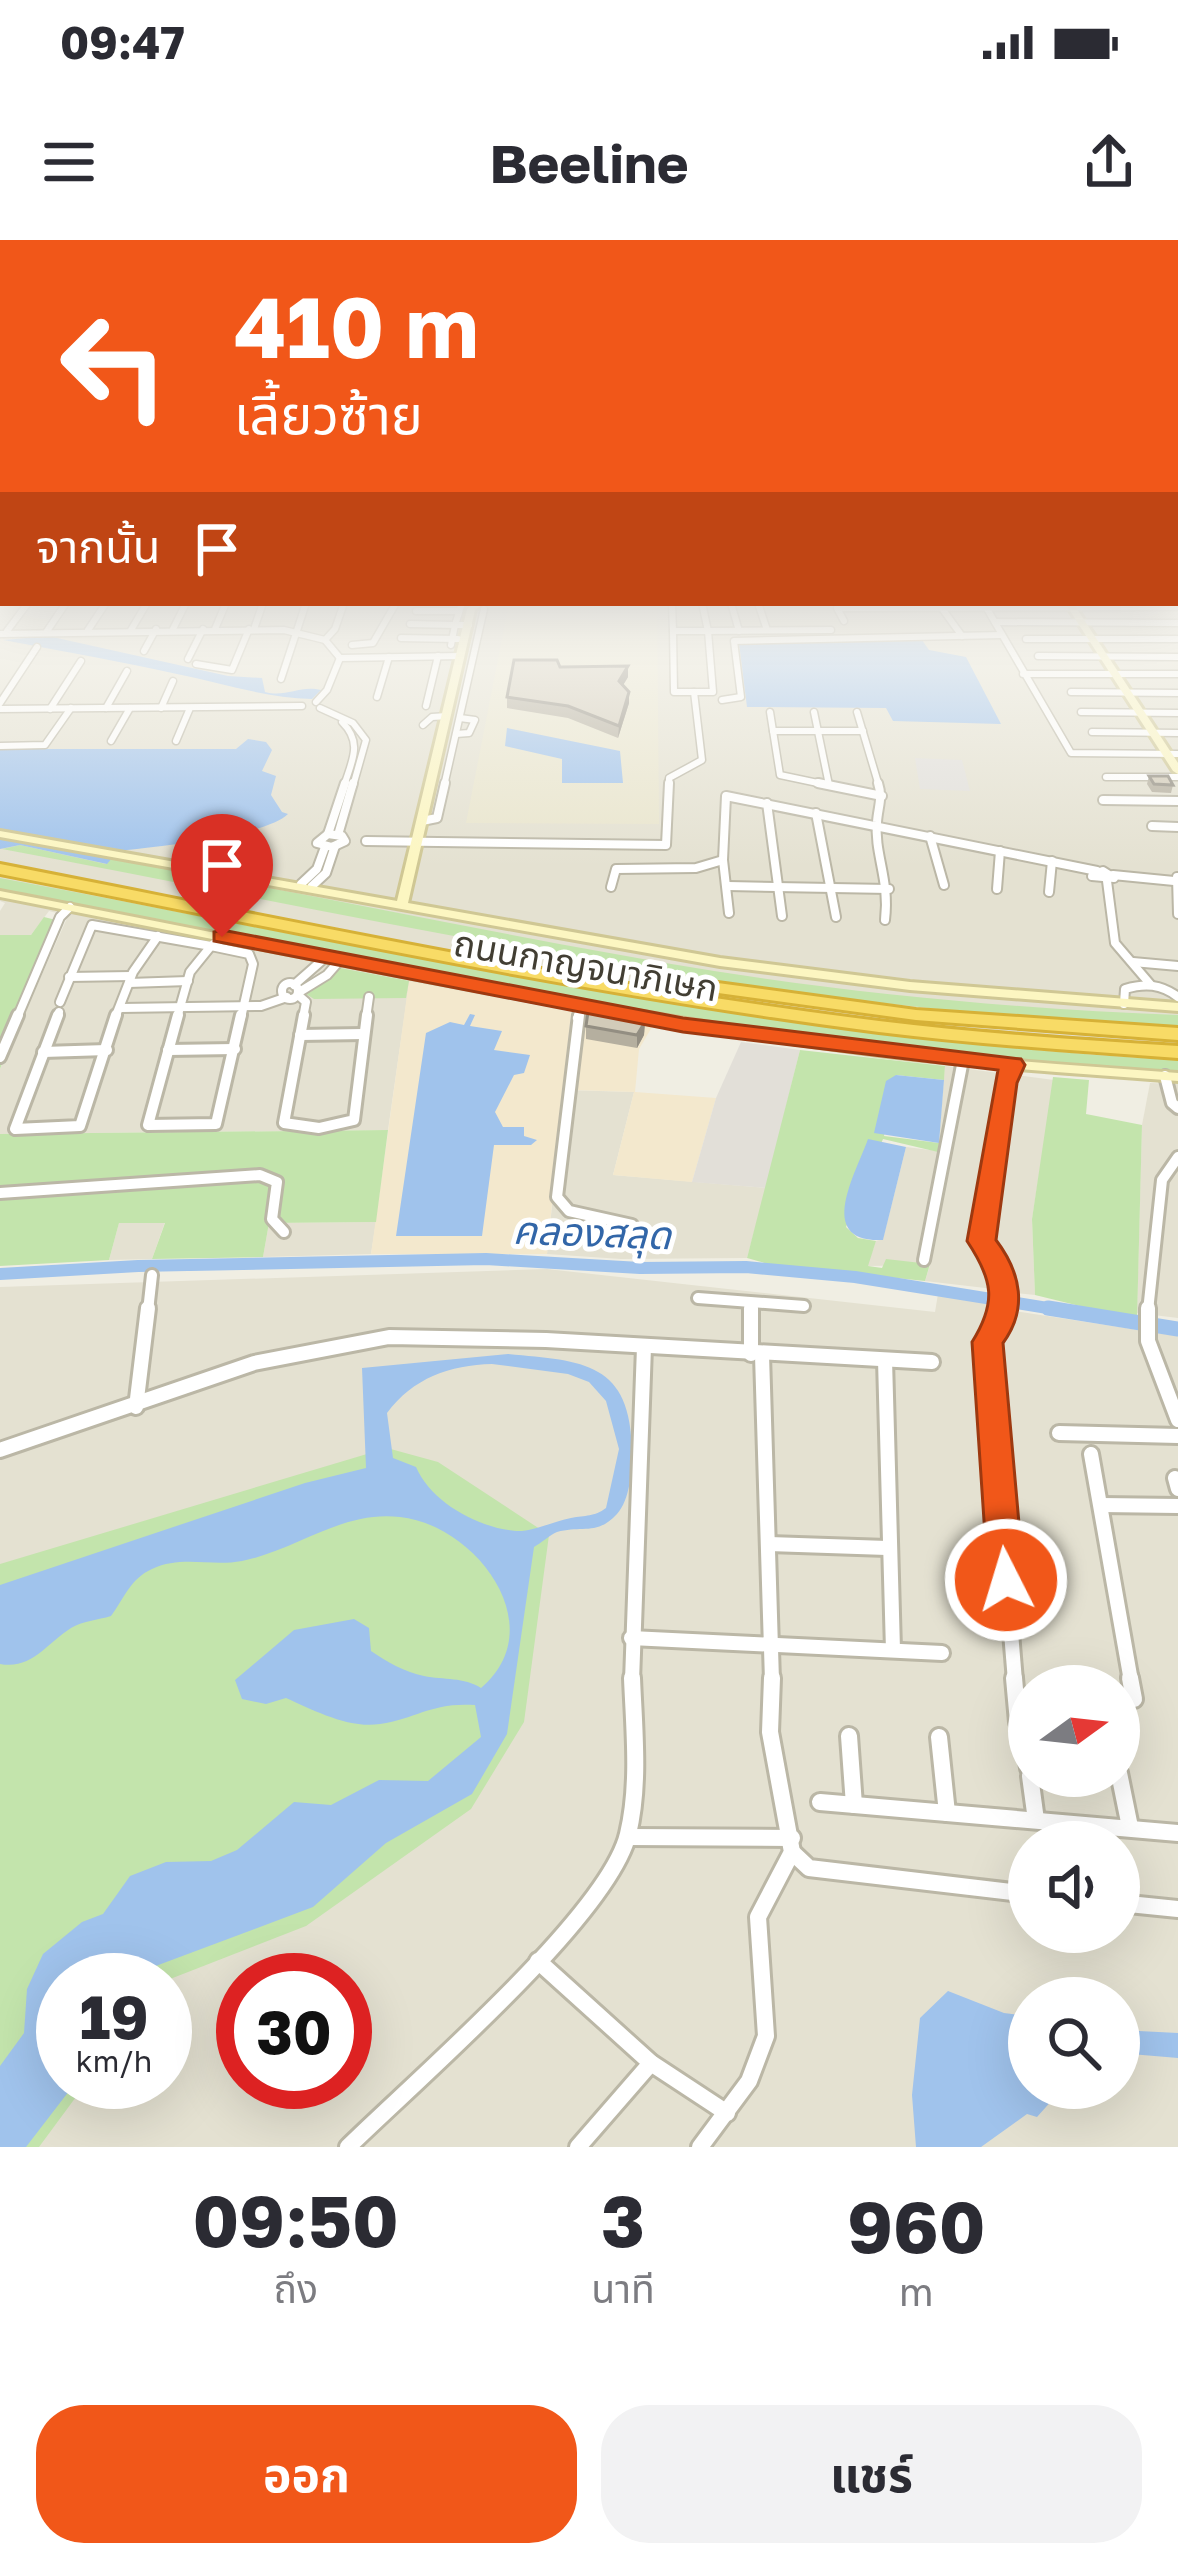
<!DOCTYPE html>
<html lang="th">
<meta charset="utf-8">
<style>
body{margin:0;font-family:"Golos Text","Noto Sans Thai",sans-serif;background:#f2f2f3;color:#2b2b33;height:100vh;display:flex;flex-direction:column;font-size:45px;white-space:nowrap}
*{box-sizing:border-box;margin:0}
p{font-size:39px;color:#7c7c81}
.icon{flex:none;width:66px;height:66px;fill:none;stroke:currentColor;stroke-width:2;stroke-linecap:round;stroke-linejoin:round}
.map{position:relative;height:1907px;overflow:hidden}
.details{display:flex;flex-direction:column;background:#fff;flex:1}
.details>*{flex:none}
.banner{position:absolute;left:0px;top:0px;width:1179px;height:366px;box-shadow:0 12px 48px #0002;background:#f15719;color:#fff;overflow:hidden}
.needle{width:78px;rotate:75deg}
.buttons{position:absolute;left:1008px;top:1425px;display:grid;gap:24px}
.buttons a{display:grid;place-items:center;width:132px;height:132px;border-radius:50%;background:#fff;box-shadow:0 12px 48px #0002;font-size:60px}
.speed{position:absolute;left:36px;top:1713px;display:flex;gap:24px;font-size:60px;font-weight:700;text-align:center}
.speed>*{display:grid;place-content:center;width:156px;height:156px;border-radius:50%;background:#fff;box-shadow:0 12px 48px #0002;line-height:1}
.speed small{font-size:30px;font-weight:400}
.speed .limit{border:18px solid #d22;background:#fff;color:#111}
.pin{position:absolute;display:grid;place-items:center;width:102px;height:102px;color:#fff;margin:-123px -51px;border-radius:50% 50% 50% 0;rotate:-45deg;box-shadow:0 0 12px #0007}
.pin .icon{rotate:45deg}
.me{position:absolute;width:132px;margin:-66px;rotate:355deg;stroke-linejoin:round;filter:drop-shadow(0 0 9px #0008)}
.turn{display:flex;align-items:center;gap:42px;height:252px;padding:0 36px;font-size:54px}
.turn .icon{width:156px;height:156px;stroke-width:2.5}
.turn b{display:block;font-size:84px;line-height:102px}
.then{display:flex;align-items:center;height:114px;padding:0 36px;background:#0003;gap:24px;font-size:45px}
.eta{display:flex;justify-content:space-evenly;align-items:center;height:204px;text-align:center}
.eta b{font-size:72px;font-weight:700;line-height:84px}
.action{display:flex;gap:24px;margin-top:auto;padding:24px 36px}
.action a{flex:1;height:138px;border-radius:48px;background:#f15719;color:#fff;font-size:48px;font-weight:700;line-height:138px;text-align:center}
.action a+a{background:#f2f2f3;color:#2b2b33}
.status{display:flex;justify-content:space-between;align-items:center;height:84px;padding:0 60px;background:#fff;direction:ltr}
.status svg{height:33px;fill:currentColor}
header{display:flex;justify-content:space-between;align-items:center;height:156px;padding:0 36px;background:#fff;font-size:54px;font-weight:700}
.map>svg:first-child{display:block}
.residential{fill:#e4e1d1;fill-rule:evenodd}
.commercial{fill:#f3e8cd}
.industrial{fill:#e2dfd8}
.education{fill:#e9e5cd}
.green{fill:#c3e4ac}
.parking{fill:#e1dfdb}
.water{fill:#a0c3ec;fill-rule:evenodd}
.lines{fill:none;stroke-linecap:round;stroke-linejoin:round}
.canal-far1{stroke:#a0c3ec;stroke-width:12}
.canal{stroke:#a0c3ec;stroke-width:15}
.street-far4-casing{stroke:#bbb7a6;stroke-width:9}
.street-far3-casing{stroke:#bbb7a6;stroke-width:12}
.street-far2-casing{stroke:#bbb7a6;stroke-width:16}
.street-far1-casing{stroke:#bbb7a6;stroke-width:20}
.street-casing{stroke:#bbb7a6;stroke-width:22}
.secondary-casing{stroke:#cfc794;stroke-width:6}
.highway-casing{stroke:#d6b137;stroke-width:6}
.street-far4{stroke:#fff;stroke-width:6}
.street-far3{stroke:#fff;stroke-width:8}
.street-far2{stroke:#fff;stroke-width:10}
.street-far1{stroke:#fff;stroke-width:14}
.street{stroke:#fff;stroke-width:16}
.secondary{fill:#fcf6c1;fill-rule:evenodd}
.highway{fill:#f8db66;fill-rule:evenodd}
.wall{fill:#b5af9f}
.shaded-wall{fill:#938e82}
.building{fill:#d2cbb9;stroke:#938e82;stroke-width:3}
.route{fill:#f15719;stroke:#9d3910;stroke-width:3}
.labels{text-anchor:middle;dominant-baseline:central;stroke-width:10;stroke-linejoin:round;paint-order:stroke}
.street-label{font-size:36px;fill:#423e33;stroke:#fff}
.water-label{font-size:39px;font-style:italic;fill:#3266a8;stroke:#fff}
</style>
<div class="status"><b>09:47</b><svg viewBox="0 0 49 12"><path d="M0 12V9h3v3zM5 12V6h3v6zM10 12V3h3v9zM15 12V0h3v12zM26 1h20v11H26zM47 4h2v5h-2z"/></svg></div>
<header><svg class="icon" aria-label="menu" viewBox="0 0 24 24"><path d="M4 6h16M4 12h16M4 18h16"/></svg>Beeline<svg class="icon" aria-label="share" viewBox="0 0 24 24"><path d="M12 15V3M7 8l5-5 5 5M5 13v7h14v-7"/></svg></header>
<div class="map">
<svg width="1178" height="1907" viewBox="0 0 1178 1907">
<rect width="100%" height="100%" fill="#f0eee3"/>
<g class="residential">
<polygon points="0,360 1178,360 1178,842 742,798 409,744 388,890 0,894 0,829 68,676 49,671 31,695 0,695 0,671 5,663 0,661"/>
<path d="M 945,826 L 1054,840 L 1032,979 L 1035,1055 L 1016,1053 L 1015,1071 L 1178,1096 L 1178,1907 L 0,1907 L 0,1047 L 547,1029 L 935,1072 L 938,1054 L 991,1063 L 994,1049 L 925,1041 L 930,1025 L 867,1026 L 876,1001 L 883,999 L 906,907 L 938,911 ZM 1029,1446 L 1119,1446 L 1119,1536 L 1029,1536 ZM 1029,1602 L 1119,1602 L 1119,1692 L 1029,1692 ZM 63,1740 L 165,1740 L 165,1842 L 63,1842 ZM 243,1740 L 345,1740 L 345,1842 L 243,1842 ZM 1029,1758 L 1119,1758 L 1119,1848 L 1029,1848 Z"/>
<polygon points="1150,843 1178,844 1178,1078 1137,1073 1142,885"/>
<polygon points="564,850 634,852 613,935 766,948 747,1018 621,1019 547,1014"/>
<polygon points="165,982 152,1019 109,1020 119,983"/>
<polygon points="376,982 371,1014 263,1017 269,983"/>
</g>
<g class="commercial">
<polygon points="409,741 571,772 547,1014 371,1014"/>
<polygon points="586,774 652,787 639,809 635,852 716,858 692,942 613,935 634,852 574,850"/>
</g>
<polygon class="industrial" points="741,802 800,810 766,948 692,942 716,858"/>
<polygon class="education" points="509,363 657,363 659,584 466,583"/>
<g class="green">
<path d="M 20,605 L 106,624 L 111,619 C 313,654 512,698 714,731 C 867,755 1023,769 1178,775 L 1178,786 C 781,772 391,682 2,609 Z"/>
<path d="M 0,638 C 392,711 779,800 1178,820 L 1178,832 L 932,813 L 781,795 L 0,651 Z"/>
<polygon points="44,677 56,680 0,829 0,695 31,695"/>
<polygon points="340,728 409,741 406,758 314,759 306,754"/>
<polygon points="800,810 945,826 944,840 896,835 884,896 939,903 938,912 883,899 846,987 858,998 876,1001 868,1026 882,1028 886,1019 930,1024 925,1041 772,1025 747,1018"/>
<polygon points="1053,837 1089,840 1086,874 1142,885 1137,1080 1035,1055 1032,979"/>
<polygon points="388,890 376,982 269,983 263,1017 152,1019 165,983 119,983 109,1020 0,1026 0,894"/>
<polygon points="387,1208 438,1222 549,1295 524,1482 471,1569 306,1686 165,1741 63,1740 63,1842 87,1842 39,1907 0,1907 0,1324"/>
</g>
<polygon class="parking" points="915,518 962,520 970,551 920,549"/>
<g class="water">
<path d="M 48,396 L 228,436 L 262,438 L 265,452 C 286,458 299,445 321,450 L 312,459 C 266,458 222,443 177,434 C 118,421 62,411 3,400 Z"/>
<polygon points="922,400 929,410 966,417 1001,484 893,481 886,468 747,467 739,403"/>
<polygon points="507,488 620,511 623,543 562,543 562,519 505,506"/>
<path d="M 248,499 L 266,502 L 272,510 L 262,531 L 276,536 L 271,555 L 282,572 L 288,574 C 264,597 154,607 118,611 L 107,624 L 20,605 L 0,609 L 0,509 L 236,509 Z"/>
<polygon points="470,774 475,775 470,786 502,791 494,810 530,815 524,833 514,835 495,872 503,887 524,887 524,896 537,900 531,905 494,905 482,996 396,996 426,793 450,782 464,785"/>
<polygon points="896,835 944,840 939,903 874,893 886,841"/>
<path d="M 868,899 L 906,907 L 883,1000 C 815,1003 855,935 868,899 Z"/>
<path d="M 508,1114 C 584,1121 631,1122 632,1212 C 632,1231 630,1260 617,1274 C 597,1296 582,1285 557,1292 C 550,1295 541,1303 534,1307 L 507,1494 L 472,1554 L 386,1603 L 313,1667 L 153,1727 L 137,1740 L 63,1740 L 63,1842 L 76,1842 L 26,1907 L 0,1907 L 0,1826 L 24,1793 L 27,1749 L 43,1714 L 82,1682 L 103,1674 L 130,1636 L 166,1622 L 211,1621 L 237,1610 L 294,1562 L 331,1565 L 379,1540 L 428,1541 L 481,1497 L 475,1465 C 432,1462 418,1478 380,1484 C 349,1489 313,1470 286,1458 L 266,1464 L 242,1459 L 235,1440 L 294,1390 L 354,1379 L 369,1388 L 371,1411 C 387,1422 405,1432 424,1436 C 444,1440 464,1437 481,1448 C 553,1387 476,1285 400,1277 C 342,1270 297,1310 242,1321 C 211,1327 182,1315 152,1329 C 130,1339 125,1357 111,1376 C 98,1380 82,1381 71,1388 C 47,1403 32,1430 0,1424 L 0,1345 L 305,1243 L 366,1228 L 362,1128 ZM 492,1124 L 568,1134 L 589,1142 L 606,1161 L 619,1209 L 606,1268 C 594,1277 586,1275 571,1278 C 554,1281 533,1292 516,1291 C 478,1288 431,1262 416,1227 L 393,1218 L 387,1173 C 413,1138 450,1125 492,1124 Z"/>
<polygon points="948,1751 1004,1773 1029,1776 1029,1848 1063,1848 1037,1877 1027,1874 981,1907 916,1907 912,1855 920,1778"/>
<polygon points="1119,1790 1178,1793 1178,1818 1119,1813"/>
</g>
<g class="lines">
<polyline class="canal-far1" points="0,1034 138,1026 486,1019 640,1028 746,1027 855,1037 1066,1071"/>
<polyline class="canal" points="1048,1068 1178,1089"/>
<g class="street-far4-casing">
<g id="street-far4">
<polyline points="462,363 455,385 469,385"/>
<polyline points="672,363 673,391"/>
<polyline points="702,363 708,391 831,390"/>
<polyline points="731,363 739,391"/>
<polyline points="758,363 767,390"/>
<polyline points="941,367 962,396"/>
<polyline points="986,367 1071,513 1178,514"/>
<polyline points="416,371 459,371"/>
<polyline points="844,381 837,368 1178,367"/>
<polyline points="995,382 1178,383"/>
<polyline points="410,384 455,385 451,405"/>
<polyline points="173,389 186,363"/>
<polyline points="215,389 226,363"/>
<polyline points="254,389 263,363"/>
<polyline points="88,390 106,363"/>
<polyline points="131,390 147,363"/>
<polyline points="7,391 28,363"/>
<polyline points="47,391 66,363"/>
<polygon points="673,391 708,391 713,452 674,452"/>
<polyline points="0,394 284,390 325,400 340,418"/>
<polyline points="401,398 458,399"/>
<polyline points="1026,399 1178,399"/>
<polyline points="325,400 335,389 344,363"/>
<polyline points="352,405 373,403 396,363"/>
<polyline points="144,411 156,389"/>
<polyline points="1038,416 1178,417"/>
<polyline points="340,418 461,416"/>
<polyline points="188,419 203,389"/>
<polyline points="196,424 232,430 249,389"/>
<polyline points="1023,434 1178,434"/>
<polyline points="281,439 306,363"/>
<polyline points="1071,452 1178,453"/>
<polyline points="377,457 389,417"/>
<polyline points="722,460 741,457 734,401 1002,395"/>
<polyline points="316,462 327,450 340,418"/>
<polyline points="0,463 37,407"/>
<polyline points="426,466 438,416"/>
<polyline points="106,468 127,431"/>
<polyline points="161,468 173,441"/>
<polyline points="320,468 353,483 366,500 353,546"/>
<polyline points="0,469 302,466"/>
<polyline points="50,469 81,421"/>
<polyline points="770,472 780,535 832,546"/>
<polyline points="814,472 829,545"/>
<polyline points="857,472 879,546"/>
<polyline points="1081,472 1178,473"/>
<path d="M 342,482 C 363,503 352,520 344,546"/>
<polyline points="423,485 432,477 447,476"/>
<polyline points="773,491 863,491"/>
<polyline points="1092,492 1178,493"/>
<polyline points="456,494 469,493 475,480 460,478"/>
<polyline points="111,501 130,468"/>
<polyline points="176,501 190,468"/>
<polyline points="0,506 45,505 71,468"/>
<polyline points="1106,537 1178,537"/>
<polyline points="444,546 484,369"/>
<polyline points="669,546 669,538 702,520 694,452"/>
</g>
</g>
<g class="street-far3-casing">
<g id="street-far3">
<polyline points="818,543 882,556"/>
<path d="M 878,543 C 883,558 878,567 877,582 C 874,614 890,639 885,680"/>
<polyline points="1103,560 1178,561"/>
<polyline points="767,563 782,676"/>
<polyline points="816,573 836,677"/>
<polyline points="422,581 437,578 445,543"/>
<polyline points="1152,586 1178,587"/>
<polyline points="328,594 345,543"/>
<polygon points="328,594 342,596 345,601 332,607 317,603"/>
<polyline points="338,595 353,543"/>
<polyline points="930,596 944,645"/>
<polyline points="366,601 666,605 669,543"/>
<polygon points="1103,631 1114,638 1092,636"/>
<polyline points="1113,635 1174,641"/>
<polyline points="1177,637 1178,674"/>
<polyline points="1107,641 1115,703 1150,744"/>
<polyline points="301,644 317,629 325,607"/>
<polyline points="312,646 326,633 335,606"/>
<polyline points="728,646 889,649"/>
<polyline points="611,647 616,629 696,628 723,620"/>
<polyline points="997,649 1000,611"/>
<polyline points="1049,652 1052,621"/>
<polyline points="729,673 723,620 726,556 1097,631"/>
<polyline points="211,706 249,714 253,724 241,778"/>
<polyline points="211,706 222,697"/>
<polyline points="1133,722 1178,726"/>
<polyline points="69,737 131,736"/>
<circle cx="290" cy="751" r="8"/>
<polyline points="129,743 188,741"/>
<polyline points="294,745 327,716"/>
<polyline points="301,751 327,735 341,719"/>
<polyline points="298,755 306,762 303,778"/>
<polyline points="60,762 92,685 211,706"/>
<path d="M 1124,764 L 1125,749 C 1145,743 1161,744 1178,757"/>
<polyline points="121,768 261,766 287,757"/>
<polyline points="17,778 60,677 70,667"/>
<polyline points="57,778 59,772"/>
<polyline points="115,778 133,732 158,696"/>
<polyline points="177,778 190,732 211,706"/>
<polyline points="366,778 369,757"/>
<polyline points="577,778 584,767"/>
</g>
</g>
<g class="street-far2-casing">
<g id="street-far2">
<polyline points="58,775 15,889 80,886 116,775"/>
<polyline points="178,775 148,885 216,884 241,775"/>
<polyline points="304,775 284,883 319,888 354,880 367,775"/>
<polyline points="579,775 557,957 569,971 632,985"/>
<polyline points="300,795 364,794"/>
<polyline points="168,810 235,809"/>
<polyline points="43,812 107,810"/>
<polyline points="0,817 18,775"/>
<polyline points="1165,836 1172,863 1178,868"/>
<polyline points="0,953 260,935 277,942 272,979 284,992"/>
<polyline points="924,1020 963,820"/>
<polyline points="698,1058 804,1066"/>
<polyline points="751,1063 751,1071"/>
<polyline points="148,1071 152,1035"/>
<polyline points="1002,1071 1001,1038 981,1001 1005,843 1013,825"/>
<polyline points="1148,1071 1162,940 1178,917"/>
</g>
</g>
<g class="street-far1-casing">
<g id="street-far1">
<polyline points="751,1068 751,1114"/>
<polyline points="1002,1068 987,1102 1015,1441"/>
<polyline points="1148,1068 1148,1101 1178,1180"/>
<polyline points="762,1115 772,1441"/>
<polyline points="885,1120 893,1410"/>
<polyline points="136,1167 148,1068"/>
<polyline points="1059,1193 1178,1196"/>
<polyline points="0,1210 254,1123 389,1097 546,1100 932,1122"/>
<polyline points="1091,1214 1131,1441"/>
<polyline points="1175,1238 1178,1249"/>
<polyline points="1101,1265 1178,1266"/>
<polyline points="769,1304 887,1308"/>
<polyline points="631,1398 942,1413"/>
<polyline points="632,1441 644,1107"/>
</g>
</g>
<g class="street-casing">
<g id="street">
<polyline points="1014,1438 1018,1482"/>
<polyline points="1130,1438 1134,1459"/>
<polyline points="849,1496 854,1565"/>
<polyline points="939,1497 947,1573"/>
<polyline points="1025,1500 1029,1528"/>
<polyline points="1119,1533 1130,1587"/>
<polyline points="1030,1536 1036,1580"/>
<polyline points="820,1562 1178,1593"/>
<polyline points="628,1597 792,1598"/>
<polyline points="792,1612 809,1628 1029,1654"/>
<polyline points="1119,1663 1178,1669"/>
<polyline points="538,1721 651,1823 727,1873"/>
<path d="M 348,1907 C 414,1842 609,1675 628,1594 C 640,1544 634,1489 632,1438"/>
<polyline points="578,1907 651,1823"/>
<polyline points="700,1907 749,1841 766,1796 758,1677 792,1612 770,1492 772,1438"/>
</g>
</g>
<g class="secondary-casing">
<g id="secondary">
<polygon points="475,363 484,363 475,370 408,663 720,718 910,742 1178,763 1178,771 910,750 720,726 0,597 0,591 397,661 467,369"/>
<polygon points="1065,363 1073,363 1178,523 1178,534 1173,531"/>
<path d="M 0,651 C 292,707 583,769 879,807 C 978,819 1078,826 1178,833 L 1178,841 C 1078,834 978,827 879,815 C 583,777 292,714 0,657 Z"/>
</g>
</g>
<g class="highway-casing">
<g id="highway">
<path d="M 0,624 C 292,681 583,744 879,781 C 978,793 1078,800 1178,806 L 1178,818 C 1078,811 978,804 879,792 C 583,754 292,691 0,634 Z"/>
<polygon points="666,736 916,770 1178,788 1178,800 916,780 660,745 657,741"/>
</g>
</g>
<use href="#street-far4" class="street-far4"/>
<use href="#street-far3" class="street-far3"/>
<use href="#street-far2" class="street-far2"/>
<use href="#street-far1" class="street-far1"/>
<use href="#street" class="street"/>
<use href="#secondary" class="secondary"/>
<use href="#highway" class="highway"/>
</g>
<g class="wall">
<polygon points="628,426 628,437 623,445 629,452 629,463 618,498 568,478 507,468 507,457 560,427"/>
<polygon points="1149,536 1173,545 1171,553 1152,552 1147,544"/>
<polygon points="645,782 644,795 637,808 586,799 586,786"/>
</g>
<g class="shaded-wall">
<polygon points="628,426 628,437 619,452 619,441"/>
<polygon points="629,452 629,463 618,498 619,486"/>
<polygon points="645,782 644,795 637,808 637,795"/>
</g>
<g class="building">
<polygon points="514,420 557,420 560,427 628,426 619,441 629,452 619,486 568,466 507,457"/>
<polygon points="1149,536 1168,536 1173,545 1154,544"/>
<polygon points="588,772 645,782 637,795 586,786"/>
</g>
<linearGradient id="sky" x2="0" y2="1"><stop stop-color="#8bbaea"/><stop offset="0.57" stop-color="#f8f7f2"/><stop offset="1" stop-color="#f8f7f2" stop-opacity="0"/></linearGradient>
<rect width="1178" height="627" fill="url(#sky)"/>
<path class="route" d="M 222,690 L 683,778 L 1021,819 L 1025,825 L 1017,843 L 996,1000 C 1021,1033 1028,1069 1003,1103 L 1024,1340 L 1019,1350 L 1006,1354 L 994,1350 L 988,1340 L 972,1102 C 997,1062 993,1040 967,1001 L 998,830 L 683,792 L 214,701 L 214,692 Z"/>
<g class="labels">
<g class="street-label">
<text transform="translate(586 725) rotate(10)">ถนนกาญจนาภิเษก</text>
</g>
<g class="water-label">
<text transform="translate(592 992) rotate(2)">คลองสลุด</text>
</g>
</g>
</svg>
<div class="buttons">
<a><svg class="needle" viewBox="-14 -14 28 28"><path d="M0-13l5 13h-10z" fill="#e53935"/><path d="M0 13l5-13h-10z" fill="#7c7c81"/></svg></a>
<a><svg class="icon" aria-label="sound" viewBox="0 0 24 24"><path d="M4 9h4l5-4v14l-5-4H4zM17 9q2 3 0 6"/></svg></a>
<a><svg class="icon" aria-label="search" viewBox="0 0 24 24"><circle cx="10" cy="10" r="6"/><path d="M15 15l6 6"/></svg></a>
</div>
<div class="speed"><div>19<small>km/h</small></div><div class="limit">30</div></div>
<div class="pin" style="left:222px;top:697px;background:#d93025"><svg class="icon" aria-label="arrive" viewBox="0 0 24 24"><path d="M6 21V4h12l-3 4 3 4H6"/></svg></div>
<svg class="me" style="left:1006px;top:1340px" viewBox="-20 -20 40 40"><circle r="17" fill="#f15719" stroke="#fff" stroke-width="3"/><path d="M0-11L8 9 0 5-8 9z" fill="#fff"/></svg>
<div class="banner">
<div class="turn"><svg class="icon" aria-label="left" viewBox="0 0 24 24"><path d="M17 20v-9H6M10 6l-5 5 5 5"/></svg><div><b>410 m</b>เลี้ยวซ้าย</div></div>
<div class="then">จากนั้น<svg class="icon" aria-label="arrive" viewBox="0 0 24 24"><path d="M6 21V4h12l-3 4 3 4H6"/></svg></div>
</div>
</div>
<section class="details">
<div class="eta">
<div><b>09:50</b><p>ถึง</p></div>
<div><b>3</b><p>นาที</p></div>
<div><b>960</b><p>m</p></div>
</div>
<div class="action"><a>ออก</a><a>แชร์</a></div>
</section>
